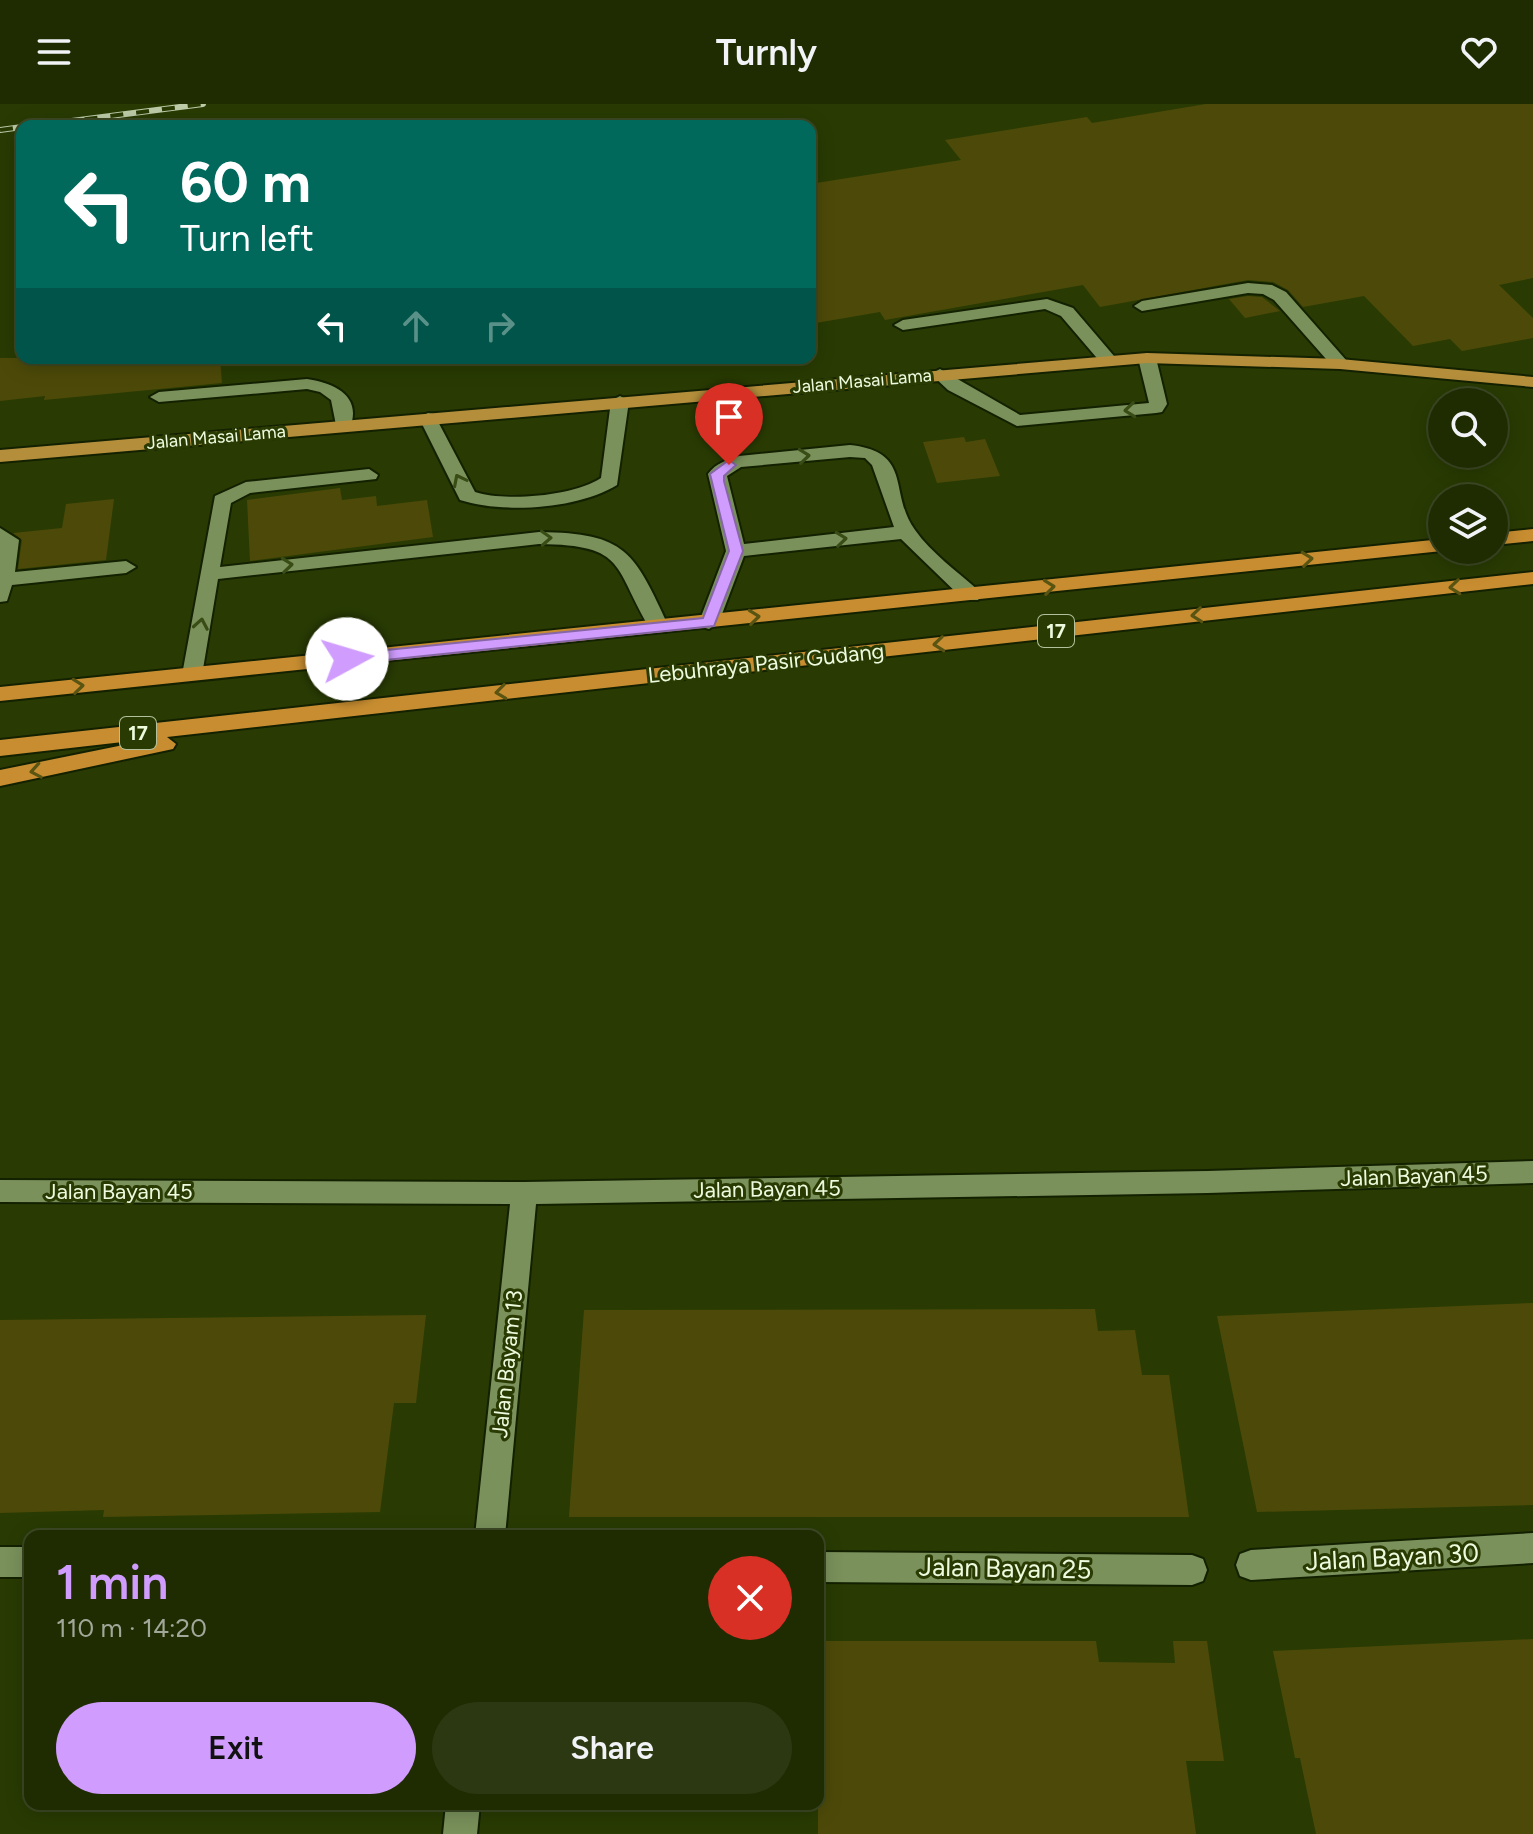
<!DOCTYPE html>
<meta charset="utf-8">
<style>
body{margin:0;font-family:Figtree,sans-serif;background:#2c3811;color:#f1f3f6;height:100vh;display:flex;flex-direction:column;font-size:30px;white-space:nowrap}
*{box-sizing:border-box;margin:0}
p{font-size:26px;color:#a1a799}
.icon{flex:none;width:44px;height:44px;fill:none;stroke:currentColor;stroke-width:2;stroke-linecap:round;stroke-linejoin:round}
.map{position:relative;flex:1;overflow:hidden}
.sheet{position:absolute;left:24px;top:1426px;width:800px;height:280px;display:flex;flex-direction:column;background:#1f2c02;border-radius:16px;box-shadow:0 4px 20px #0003,0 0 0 2px #3c4824}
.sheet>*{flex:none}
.banner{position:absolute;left:16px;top:16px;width:800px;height:244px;border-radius:16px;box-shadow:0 4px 20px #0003,0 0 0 2px #3c4824;background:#00695c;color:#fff;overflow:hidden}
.tools{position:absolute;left:1428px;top:284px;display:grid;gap:16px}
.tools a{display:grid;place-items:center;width:80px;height:80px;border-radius:50%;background:#1f2c02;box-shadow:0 4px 20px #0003,0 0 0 2px #3c4824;font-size:40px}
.pin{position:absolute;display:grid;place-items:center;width:68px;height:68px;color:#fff;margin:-82px -34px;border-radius:50% 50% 50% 0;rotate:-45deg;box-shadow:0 0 8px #0007}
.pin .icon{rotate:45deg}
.me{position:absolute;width:88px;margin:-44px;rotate:84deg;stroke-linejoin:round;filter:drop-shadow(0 0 6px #0008)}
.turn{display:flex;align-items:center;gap:28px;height:168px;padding:0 32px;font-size:36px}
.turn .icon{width:104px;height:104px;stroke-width:2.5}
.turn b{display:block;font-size:56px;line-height:68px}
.lanes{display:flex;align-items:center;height:76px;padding:0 32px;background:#0003;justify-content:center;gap:40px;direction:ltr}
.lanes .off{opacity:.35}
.round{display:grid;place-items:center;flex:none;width:84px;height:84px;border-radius:42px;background:#2c3811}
.head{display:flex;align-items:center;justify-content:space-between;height:136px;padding:0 32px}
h1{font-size:48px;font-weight:600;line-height:60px;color:#d09dff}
.cta{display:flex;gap:16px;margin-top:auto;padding:16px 32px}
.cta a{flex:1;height:92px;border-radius:48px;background:#d09dff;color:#111;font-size:32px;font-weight:600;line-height:92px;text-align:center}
.cta a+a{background:#2c3811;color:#f1f3f6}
header{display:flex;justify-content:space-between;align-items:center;height:104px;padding:0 32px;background:#1f2c02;font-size:36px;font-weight:600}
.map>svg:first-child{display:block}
.building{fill:#4d4a09}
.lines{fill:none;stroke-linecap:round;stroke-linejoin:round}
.service-casing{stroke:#132100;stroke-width:4}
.minor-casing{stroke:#132100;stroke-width:4}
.primary-casing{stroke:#132100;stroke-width:4}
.trunk-casing{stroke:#132100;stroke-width:4}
.service{fill:#7a915b;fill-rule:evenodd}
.minor{fill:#7a915b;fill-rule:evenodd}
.primary{fill:#b48e3b;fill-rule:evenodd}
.trunk{fill:#c88d30;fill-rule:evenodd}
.rail-casing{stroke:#bdcba8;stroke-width:6}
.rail{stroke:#293b03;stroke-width:4;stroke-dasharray:13;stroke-linecap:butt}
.oneway{stroke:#394c15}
.oneway2{stroke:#595411}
.route{fill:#d09dff;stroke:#8766a6;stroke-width:2}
.labels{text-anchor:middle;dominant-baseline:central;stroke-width:6;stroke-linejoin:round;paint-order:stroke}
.far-street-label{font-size:18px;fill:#edfadd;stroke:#293b03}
.shield{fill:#293b03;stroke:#b2c19c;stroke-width:2}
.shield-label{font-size:20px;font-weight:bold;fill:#edfadd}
.street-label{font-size:22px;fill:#edfadd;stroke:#293b03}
.near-street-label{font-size:26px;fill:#edfadd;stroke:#293b03}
</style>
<header><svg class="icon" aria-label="menu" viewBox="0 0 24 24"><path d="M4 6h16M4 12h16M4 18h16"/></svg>Turnly<svg class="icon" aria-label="heart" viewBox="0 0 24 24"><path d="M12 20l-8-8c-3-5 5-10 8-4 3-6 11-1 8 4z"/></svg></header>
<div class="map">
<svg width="1533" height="1730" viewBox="0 0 1533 1730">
<rect width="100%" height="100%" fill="#293b03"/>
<g class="building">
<polygon points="1206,0 1533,0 1533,174 1499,181 1533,214 1533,234 1462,247 1450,235 1413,242 1364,192 1303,203 1288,186 1273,178 1248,176 1100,203 1083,181 885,216 880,208 810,220 810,80 961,56 945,36 1087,13 1092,19"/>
<polygon points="1248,192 1262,193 1280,207 1245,214 1229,195"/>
<polygon points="0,254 220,254 222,279 44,296 45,292 0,297"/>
<polygon points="964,333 966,338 985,335 1000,372 937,379 923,338"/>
<polygon points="340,384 342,396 376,392 377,402 427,396 433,433 250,457 247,396"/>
<polygon points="114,395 106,456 18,465 22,436 13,429 62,424 66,400"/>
<polygon points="1533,1199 1533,1401 1257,1408 1217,1212"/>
<polygon points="1095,1205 1098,1227 1135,1226 1142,1271 1169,1271 1189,1413 569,1413 584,1206"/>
<polygon points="426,1211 416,1299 394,1299 380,1408 103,1413 104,1406 0,1409 0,1216"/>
<polygon points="1533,1535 1533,1730 1316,1730 1300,1654 1295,1654 1273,1547"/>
<polygon points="818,1537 1096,1537 1099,1558 1175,1559 1173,1537 1207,1537 1224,1657 1186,1657 1196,1730 818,1730"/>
</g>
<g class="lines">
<g class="service-casing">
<g id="service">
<polygon points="1248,179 1272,181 1286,188 1346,256 1349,260 1346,264 1334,264 1274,196 1263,190 1248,189 1142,207 1134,202 1142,197"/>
<polygon points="1047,195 1073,204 1114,252 1117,256 1114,260 1102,260 1061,212 1045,205 903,226 894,221 903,216"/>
<polygon points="1147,249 1156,254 1167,300 1162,308 1156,309 1017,322 948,286 931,270 940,265 1020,311 1149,299 1138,254"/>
<path d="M 307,275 C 334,279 364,292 349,326 L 337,326 L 331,296 L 320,288 L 307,285 L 159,298 L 150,293 L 159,288 Z"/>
<path d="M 620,292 L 629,297 L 617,381 C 578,405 504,410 460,396 L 419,314 L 428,309 L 434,310 L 475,388 C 506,398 574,392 601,374 L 611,297 Z"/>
<path d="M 850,341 C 914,348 888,389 915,426 C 931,449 958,468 978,486 L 981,491 L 978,496 L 964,496 L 901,435 L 744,452 L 719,518 L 709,525 L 702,523 L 699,518 L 726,447 L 708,370 C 716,359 727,356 739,352 ZM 850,353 L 865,354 L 872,361 L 894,423 L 744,440 L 727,372 L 741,363 Z"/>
<path d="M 369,365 L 378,371 L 376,375 L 250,389 L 231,399 L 220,463 L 539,428 C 627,429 634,448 669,523 L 666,528 L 652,528 C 612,463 629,441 539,440 L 218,475 L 202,571 L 199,576 L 185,576 L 182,571 L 215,392 L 246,378 Z"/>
<polygon points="0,424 19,436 15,468 126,457 136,463 126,469 12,481 7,497 0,498"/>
</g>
</g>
<g class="minor-casing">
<g id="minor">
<polygon points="1533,1057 1533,1079 1208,1089 536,1100 505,1432 475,1432 510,1100 0,1098 0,1076 524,1078 1208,1067"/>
<polygon points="1533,1429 1533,1459 1251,1476 1240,1472 1236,1461 1240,1450 1251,1446"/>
<rect x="0" y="1443" width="30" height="30"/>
<polygon points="818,1448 1192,1451 1203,1455 1207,1466 1203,1477 1192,1481 818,1478"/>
<polygon points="446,1700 480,1700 477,1730 443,1730"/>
</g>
</g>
<g class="primary-casing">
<polygon id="primary" points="1147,249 1340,255 1533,273 1533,283 1340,265 1147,259 0,358 0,346"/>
</g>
<g class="trunk-casing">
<g id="trunk">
<polygon points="1533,425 1533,437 1494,441 1494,429"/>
<polygon points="1442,435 1442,446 1446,446 1442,447 0,597 0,583"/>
<polygon points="1533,468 1533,480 167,633 176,640 173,645 0,682 0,666 158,634 0,652 0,636"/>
</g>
</g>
<use href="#service" class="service"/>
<use href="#minor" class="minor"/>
<use href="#primary" class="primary"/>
<use href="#trunk" class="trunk"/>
<g class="rail-casing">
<g id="rail">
<polyline points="33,22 203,0"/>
<polyline points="0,26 22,23"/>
</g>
</g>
<use href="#rail" class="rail"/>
</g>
<defs><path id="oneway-chevron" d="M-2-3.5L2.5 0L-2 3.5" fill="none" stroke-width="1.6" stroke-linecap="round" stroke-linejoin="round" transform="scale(2)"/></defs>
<g class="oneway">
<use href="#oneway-chevron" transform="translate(1130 306) rotate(174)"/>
<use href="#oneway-chevron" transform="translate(804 352) rotate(-6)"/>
<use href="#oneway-chevron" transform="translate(459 376) rotate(-117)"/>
<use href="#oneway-chevron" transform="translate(546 434) rotate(-3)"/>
<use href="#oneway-chevron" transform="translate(841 435) rotate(-6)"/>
<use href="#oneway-chevron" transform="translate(287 461) rotate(-6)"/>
<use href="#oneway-chevron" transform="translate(201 520) rotate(-80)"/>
</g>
<g class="oneway2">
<use href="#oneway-chevron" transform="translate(1307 455) rotate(-6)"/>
<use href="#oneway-chevron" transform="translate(1049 483) rotate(-6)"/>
<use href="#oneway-chevron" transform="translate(1455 483) rotate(174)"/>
<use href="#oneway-chevron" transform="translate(1197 511) rotate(174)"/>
<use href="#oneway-chevron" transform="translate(754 513) rotate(-6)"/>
<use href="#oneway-chevron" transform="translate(939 540) rotate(174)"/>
<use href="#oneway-chevron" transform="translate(78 582) rotate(-6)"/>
<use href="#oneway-chevron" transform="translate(501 588) rotate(173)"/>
<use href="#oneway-chevron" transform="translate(36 667) rotate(170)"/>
</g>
<polygon class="route" points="729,356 736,361 724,372 724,377 743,447 714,522 347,560 340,555 347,550 703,514 729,447 710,370"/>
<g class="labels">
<g class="far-street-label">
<text transform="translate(862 277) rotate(-5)">Jalan Masai Lama</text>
<text transform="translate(216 333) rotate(-5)">Jalan Masai Lama</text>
</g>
<g class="shield">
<rect x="1038" y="511" width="36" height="32" rx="6"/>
<rect x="120" y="613" width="36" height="32" rx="6"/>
</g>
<g class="shield-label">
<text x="1056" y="527">17</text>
<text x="138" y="629">17</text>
</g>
<g class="street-label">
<text transform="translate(766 559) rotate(-6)">Lebuhraya Pasir Gudang</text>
<text transform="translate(1414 1072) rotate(-2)">Jalan Bayan 45</text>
<text transform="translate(767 1085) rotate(-1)">Jalan Bayan 45</text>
<text x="119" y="1087">Jalan Bayan 45</text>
<text transform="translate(507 1260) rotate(-84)">Jalan Bayam 13</text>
</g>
<g class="near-street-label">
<text transform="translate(1392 1453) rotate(-3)">Jalan Bayan 30</text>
<text transform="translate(1005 1464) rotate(1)">Jalan Bayan 25</text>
</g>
</g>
</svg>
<div class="tools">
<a><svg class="icon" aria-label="search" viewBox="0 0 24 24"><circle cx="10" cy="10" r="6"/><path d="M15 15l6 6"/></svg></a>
<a><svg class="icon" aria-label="layers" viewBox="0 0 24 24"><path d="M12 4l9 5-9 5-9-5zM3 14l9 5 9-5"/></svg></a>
</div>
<div class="pin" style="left:729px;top:361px;background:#d93025"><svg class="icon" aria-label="arrive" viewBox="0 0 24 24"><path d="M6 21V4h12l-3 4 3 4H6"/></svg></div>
<svg class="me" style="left:347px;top:555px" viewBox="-20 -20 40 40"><circle r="19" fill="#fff"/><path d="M0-13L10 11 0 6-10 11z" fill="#d09dff"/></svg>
<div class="banner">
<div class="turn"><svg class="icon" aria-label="left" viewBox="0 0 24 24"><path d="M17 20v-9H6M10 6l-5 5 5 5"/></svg><div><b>60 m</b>Turn left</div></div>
<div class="lanes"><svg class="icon" aria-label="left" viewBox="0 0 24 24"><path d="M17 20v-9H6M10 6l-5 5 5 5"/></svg><svg class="icon off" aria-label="ahead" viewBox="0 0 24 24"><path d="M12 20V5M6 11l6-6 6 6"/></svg><svg class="icon off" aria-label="right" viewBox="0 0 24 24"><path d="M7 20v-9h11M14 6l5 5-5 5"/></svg></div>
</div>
<section class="sheet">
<div class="head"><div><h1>1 min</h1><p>110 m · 14:20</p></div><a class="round" style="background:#d93025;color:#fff"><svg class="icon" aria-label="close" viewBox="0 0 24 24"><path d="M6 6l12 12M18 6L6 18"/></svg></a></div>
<div class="cta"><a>Exit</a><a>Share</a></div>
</section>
</div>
